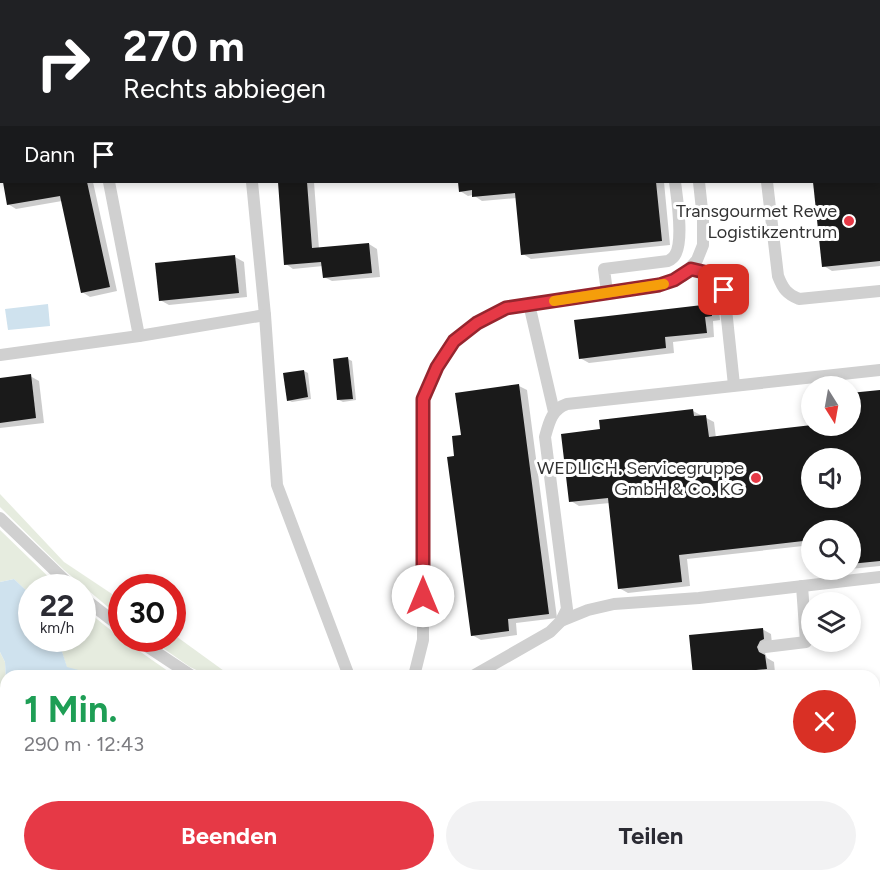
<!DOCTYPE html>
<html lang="de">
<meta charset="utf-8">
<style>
body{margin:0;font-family:Figtree,sans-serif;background:#f2f2f3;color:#2b2b33;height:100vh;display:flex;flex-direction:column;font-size:22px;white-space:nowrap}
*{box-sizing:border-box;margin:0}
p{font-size:20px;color:#7c7c81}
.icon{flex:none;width:33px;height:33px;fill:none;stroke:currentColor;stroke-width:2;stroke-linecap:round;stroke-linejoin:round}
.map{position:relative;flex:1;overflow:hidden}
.side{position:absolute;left:0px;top:670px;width:880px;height:212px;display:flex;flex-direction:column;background:#fff;border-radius:18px 18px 0 0;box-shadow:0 3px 9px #0003}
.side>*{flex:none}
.banner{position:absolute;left:0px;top:0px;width:880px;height:183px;box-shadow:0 3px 9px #0003;background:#202124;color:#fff;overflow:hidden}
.needle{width:39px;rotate:169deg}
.fabs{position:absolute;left:801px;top:376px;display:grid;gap:12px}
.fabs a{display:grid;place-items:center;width:60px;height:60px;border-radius:50%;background:#fff;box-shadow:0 3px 9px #0003;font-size:30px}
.speed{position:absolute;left:18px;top:574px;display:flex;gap:12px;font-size:30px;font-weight:700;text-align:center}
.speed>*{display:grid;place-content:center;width:78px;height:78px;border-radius:50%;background:#fff;box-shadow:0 3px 9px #0003;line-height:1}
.speed small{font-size:15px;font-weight:400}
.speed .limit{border:9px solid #d22;background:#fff;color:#111}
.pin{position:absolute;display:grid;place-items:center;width:51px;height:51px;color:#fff;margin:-26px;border-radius:12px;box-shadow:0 3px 9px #0006}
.me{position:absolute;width:66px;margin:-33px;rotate:0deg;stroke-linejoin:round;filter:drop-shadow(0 0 4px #0008)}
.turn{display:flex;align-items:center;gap:21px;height:126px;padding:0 24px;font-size:27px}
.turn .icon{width:78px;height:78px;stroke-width:2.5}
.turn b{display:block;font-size:42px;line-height:51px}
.then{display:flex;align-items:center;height:57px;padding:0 24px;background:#0003;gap:12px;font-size:22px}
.round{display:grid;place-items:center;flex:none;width:63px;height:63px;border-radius:32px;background:#f2f2f3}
.headline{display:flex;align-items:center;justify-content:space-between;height:102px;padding:0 24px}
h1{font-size:36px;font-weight:700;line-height:45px;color:#1e9e55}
.button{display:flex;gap:12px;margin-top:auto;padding:12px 24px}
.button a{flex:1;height:69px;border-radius:36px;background:#e63946;color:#fff;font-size:24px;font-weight:700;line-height:69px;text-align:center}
.button a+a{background:#f2f2f3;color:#2b2b33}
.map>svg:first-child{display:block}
.green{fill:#e6ecdf}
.water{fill:#cfe2ee}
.shadow{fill:#0003;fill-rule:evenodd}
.building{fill:#1a1a1a;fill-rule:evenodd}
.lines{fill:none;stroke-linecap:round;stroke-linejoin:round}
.minor{stroke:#d0d0d0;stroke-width:12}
.route-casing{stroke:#96252e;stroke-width:15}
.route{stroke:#e63946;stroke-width:10}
.slow{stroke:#f59e0b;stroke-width:10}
.poi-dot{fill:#e63946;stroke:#fff;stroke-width:2}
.labels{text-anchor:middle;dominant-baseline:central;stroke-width:6;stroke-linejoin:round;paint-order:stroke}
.poi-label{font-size:18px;fill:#333;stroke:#fff;text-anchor:end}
</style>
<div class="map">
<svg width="880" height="881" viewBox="0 0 880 881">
<rect width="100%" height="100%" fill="#fff"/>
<g class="green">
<polygon points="0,494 64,562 121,600 121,618 64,570 0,507"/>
<polygon points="0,530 60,588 32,588 31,595 14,579 0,582"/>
<polygon points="83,608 122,639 175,676 96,676 94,674 67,668 58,639 82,639"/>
<polygon points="173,634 231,676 209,676 190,667 150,639 172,639"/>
<polygon points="0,652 5,662 6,683 6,800 0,800"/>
<polygon points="24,876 375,876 378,881 25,881"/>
</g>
<g class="water">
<polygon points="48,304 50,326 8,330 5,309"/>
<polygon points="14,579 31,595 32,639 58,639 67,667 94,674 96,676 6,676 6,683 5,662 0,652 0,582"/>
</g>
<g class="shadow">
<rect x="260" y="0" width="100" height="2"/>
<rect x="456" y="0" width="21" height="2"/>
<polygon points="548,0 580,0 580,2 549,2"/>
<polygon points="0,18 2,18 0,53"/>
<polygon points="879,128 880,266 832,271 824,266 814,182 879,182"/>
<polygon points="4,182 93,182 117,291 90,297 82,292 62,201 16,209 8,204"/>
<polygon points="279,182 314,182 319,249 369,244 377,249 380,277 332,281 324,277 323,266 293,269 286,264"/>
<polygon points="459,182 664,182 670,245 531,259 523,254 517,198 482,201 473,195 468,196 460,191"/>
<polygon points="235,257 244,262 247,297 169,305 160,300"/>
<polygon points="710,306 719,310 720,320 713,321 714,337 673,342 674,353 589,363 580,358"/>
<polygon points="348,359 352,361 356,400 343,402 339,400"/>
<polygon points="304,371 308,373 311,399 292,402 288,400"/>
<polygon points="30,376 39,381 44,423 0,428 0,380"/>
<polygon points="519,386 527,390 557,618 516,623 517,635 481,640 472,635 456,457"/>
<path d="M 880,391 L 880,566 L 850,569 L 850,531 L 812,531 L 812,545 L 687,559 L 690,586 L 628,593 L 619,588 L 610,503 L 579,506 L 571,501 L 602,431 L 693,411 L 714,422 L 716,438 L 850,426 ZM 812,459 L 850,459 L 850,498 L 812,498 Z"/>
<polygon points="762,629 771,634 772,644 768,645 765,653 767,658 774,662 775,673 738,676 694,675"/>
</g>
<g class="building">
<polygon points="3,182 87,182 110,287 81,293 60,196 7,205"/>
<polygon points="278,182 307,182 312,248 369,243 372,273 323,278 321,262 284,265"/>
<polygon points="458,182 656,182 662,241 521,255 515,193 472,197 472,190 459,192"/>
<polygon points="813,182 880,182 880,261 822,267"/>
<polygon points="235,255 239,293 159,301 155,263"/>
<polygon points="711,304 712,316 705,317 707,333 665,337 666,348 579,359 574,320"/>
<polygon points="348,357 353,399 337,400 333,359"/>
<polygon points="304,370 308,397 287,401 283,373"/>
<polygon points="31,374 36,418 0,423 0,378"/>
<polygon points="519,384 549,614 508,619 509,631 471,636 447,457 454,456 452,436 461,435 455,393"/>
<path d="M 880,390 L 880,561 L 850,564 L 850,531 L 812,531 L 812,540 L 679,555 L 682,582 L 618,589 L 608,498 L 569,502 L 561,434 L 600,429 L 599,420 L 693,409 L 694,416 L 706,415 L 709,437 L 812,425 L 850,426 L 850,393 ZM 812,459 L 850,459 L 850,498 L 812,498 Z"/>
<polygon points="763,628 764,639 760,641 757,647 759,652 765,655 767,669 693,676 689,635"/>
</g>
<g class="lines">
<g class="minor">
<polyline points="74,0 75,2"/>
<polyline points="235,0 235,2"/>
<polyline points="678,0 678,2"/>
<polyline points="879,82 880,82"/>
<polyline points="109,182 139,336"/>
<polyline points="252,182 265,315 277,485 349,676"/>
<path d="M 767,182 L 778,276 C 783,289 787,294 799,299 L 880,291"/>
<polyline points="691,269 704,272 724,290 734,385"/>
<path d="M 607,292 L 604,269 L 668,261 C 670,260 674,257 675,255 C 684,241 677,198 675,182"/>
<polyline points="529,304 554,412"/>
<polyline points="0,355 139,336 265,315"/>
<polyline points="0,518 73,588"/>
<polyline points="82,597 122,628"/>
<polyline points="561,621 588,610 614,604 699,598 880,577"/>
<polyline points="136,639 192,676"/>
<polyline points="765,647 806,642 802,586"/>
<polyline points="414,676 423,640 423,399 437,367 454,341 477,323 505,308 659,285 683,276 697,260 703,245 703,219 699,182"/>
<path d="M 473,676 L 550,632 L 561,621 L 567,609 L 545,437 C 549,422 552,409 567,404 L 880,370"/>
<polyline points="401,876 408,881"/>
<polyline points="633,876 633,881"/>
<polyline points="676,881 719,880"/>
</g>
</g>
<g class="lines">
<g class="route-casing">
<polyline id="route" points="423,596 423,399 437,367 454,341 477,323 506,308 659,285 674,280 691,269 704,272 724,290"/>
</g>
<use href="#route" class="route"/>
<polyline class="slow" points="554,301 664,284"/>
</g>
<g class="poi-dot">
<circle cx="849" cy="221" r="6"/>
<circle cx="756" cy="478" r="6"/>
</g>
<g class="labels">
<g class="poi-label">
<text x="837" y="211">Transgourmet Rewe<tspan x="837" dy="21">Logistikzentrum</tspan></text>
<text x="744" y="468">WEDLICH. Servicegruppe<tspan x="744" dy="21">GmbH &amp; Co. KG</tspan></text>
</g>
</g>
</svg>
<div class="fabs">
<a><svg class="needle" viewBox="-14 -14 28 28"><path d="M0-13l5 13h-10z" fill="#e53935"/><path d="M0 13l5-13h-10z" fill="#7c7c81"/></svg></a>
<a><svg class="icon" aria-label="sound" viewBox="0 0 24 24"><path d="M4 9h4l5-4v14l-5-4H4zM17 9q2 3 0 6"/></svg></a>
<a><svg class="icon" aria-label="search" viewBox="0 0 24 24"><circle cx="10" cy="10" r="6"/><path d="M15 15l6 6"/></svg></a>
<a><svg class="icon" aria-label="layers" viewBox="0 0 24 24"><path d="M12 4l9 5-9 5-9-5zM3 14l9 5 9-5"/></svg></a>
</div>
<div class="speed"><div>22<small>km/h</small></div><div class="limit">30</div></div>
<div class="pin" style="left:724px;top:290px;background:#d93025"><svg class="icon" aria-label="arrive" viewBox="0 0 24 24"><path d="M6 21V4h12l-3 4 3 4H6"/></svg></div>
<svg class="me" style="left:423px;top:596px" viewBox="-20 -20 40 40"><circle r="19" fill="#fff"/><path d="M0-13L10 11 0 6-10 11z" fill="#e63946"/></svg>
<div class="banner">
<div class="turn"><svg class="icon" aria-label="right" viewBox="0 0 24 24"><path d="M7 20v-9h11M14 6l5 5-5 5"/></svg><div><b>270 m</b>Rechts abbiegen</div></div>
<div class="then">Dann<svg class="icon" aria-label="arrive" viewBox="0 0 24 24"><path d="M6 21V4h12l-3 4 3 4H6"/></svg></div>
</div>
<section class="side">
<div class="headline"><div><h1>1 Min.</h1><p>290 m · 12:43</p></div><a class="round" style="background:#d93025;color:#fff"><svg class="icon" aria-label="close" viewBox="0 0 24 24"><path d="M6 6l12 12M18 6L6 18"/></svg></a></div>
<div class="button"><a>Beenden</a><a>Teilen</a></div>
</section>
</div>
